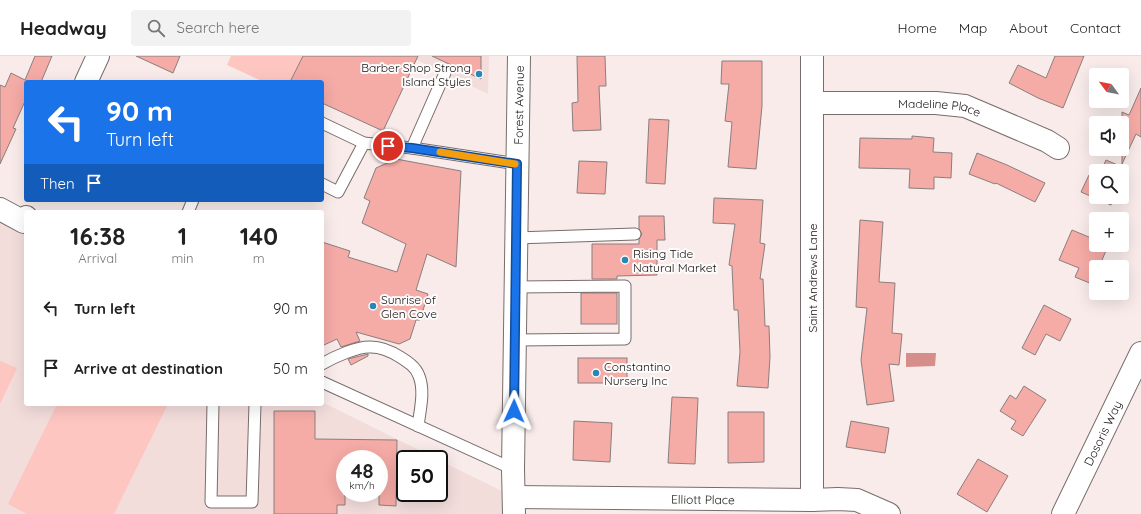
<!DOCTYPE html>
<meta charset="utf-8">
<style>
body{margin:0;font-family:Quicksand,sans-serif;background:#f2f2f2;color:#222;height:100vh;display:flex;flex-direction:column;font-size:15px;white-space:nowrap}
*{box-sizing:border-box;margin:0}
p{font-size:13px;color:#767676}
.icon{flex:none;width:22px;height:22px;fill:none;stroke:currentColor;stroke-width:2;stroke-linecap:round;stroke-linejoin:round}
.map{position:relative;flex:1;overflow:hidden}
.side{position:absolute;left:24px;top:154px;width:300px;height:196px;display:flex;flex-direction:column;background:#fff;border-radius:4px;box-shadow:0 4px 16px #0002}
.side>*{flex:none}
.top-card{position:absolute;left:24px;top:24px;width:300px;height:122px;border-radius:4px;box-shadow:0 4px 16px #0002;background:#1a73e8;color:#fff;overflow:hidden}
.needle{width:26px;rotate:302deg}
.tools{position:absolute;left:1089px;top:12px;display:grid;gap:8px}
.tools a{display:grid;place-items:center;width:40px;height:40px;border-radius:4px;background:#fff;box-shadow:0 4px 16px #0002;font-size:20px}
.speed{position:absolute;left:336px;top:394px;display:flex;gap:8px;font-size:20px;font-weight:700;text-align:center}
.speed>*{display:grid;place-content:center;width:52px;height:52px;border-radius:50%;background:#fff;box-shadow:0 4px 16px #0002;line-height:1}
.speed small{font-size:10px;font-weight:400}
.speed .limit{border:2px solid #111;border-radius:6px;background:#fff;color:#111}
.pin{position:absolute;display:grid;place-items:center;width:34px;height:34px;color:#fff;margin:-17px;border:2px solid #fff;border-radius:50%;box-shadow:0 1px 4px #0007}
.me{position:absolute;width:44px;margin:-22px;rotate:1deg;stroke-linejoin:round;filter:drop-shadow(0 0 3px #0008)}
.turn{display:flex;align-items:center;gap:14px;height:84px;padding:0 16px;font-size:18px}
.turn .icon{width:52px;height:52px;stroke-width:2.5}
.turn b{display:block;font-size:28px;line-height:34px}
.then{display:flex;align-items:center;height:38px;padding:0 16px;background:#0003;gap:8px;font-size:15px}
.eta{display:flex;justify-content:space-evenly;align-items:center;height:68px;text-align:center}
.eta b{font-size:24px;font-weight:700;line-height:28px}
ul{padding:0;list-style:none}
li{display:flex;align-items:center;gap:12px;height:60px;padding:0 16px}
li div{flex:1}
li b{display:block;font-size:15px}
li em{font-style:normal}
header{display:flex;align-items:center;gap:24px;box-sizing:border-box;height:56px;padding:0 20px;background:#fff;border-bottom:1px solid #e0e0e0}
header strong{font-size:19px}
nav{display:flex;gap:22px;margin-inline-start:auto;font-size:14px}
.search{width:280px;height:36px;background:#f2f2f2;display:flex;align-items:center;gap:10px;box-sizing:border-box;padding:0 14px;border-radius:4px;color:#767676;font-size:15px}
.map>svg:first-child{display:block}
.built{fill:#f2dddb;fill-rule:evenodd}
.green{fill:#fdc6c1}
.water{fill:#d58e89}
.building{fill:#f5aba6;stroke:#8a7f7e}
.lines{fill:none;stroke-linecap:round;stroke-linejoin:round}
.lane-casing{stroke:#786d6c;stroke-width:13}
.street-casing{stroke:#786d6c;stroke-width:24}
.secondary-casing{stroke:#786d6c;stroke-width:24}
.lane{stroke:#fff;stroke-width:11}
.street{stroke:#fff;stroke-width:22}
.secondary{stroke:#fff;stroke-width:22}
.route-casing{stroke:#114b97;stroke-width:10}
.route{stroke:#1a73e8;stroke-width:7}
.slow{stroke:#f59e0b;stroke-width:7}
.poi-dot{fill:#2987b3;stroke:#fdfbfb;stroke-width:1.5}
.labels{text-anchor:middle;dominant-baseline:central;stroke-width:4;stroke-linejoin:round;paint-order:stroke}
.poi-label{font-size:12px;fill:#151111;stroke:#fdfbfb;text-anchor:start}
.street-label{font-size:12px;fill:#151111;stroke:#fdfbfb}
</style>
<header>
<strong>Headway</strong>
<div class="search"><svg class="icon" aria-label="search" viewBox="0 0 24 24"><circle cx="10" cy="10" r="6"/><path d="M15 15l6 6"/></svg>Search here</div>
<nav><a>Home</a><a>Map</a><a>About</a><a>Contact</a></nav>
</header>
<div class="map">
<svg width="1141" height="458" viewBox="0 0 1141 458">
<rect width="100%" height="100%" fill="#f8ebea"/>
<g class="built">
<polygon points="414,0 489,0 488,38 413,2"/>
<path d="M 0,164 L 26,178 L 26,348 L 322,348 L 322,346 L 437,403 L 405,403 L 405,437 L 439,437 L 439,404 L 514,441 L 514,458 L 0,458 ZM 345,403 L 379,403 L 379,437 L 345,437 Z"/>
</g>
<g class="green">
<polygon points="231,0 303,0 290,26 264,26 227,9"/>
<polygon points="0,305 17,312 0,348"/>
<polygon points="57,348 168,348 114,458 27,458 8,448"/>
</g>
<polygon class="water" points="906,297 936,297 935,310 906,311"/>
<g class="building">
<polygon points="35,0 52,0 41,26 26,26 26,43 13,72 16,73 0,108 0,29 5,31 11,17 25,24"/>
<polygon points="136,0 180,0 173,17"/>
<polygon points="303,0 418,0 383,75 322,47 322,26 290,26"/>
<polygon points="432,0 481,0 481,23"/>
<polygon points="577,0 605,0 606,30 599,30 601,74 573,75 572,47 578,46"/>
<polygon points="1055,0 1084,0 1063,52 1038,42 1009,27 1018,9 1046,22"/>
<polygon points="722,5 762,5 762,50 756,113 728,111 732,66 725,65 729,28 721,28"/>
<polygon points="1141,32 1141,81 1136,78 1122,108 1122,56 1129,59"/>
<polygon points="649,63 669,64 665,128 646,127"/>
<polygon points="912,80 934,82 933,96 952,97 951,122 934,121 934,133 909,132 910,113 859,112 860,82 912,83"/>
<polygon points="977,97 1007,109 1045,127 1035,146 996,127 995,128 969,118"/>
<polygon points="396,103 461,115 456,211 427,198 416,234 428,238 420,264 416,264 410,283 399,288 356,276 360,285 341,291 337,283 322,290 322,186 350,195 348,201 397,216 406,188 362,167 370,145 364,142 376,112"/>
<polygon points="1106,104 1127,113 1122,124 1122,115 1101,115"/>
<polygon points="579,105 607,106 605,138 577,137"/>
<polygon points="1089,119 1096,123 1096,141 1115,141 1111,149 1081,136"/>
<polygon points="714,142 763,144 760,187 765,188 760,223 763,223 765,270 769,270 770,301 768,332 737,330 740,296 738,254 734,254 732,210 729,209 735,168 713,167"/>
<polygon points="639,160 664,160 665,184 657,184 657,219 617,220 617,223 592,223 592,188 639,188 639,183 642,178 639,173"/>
<polygon points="860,164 883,166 879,226 895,227 892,277 902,278 899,309 889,308 894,345 867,349 861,304 867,252 856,251"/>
<polygon points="1072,174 1096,184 1096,189 1108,190 1099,211 1096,211 1096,218 1092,228 1075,221 1079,212 1059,204"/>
<rect x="581" y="237" width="36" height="31"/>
<polygon points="1044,249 1071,263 1060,285 1046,278 1035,299 1022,292"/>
<polygon points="368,298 368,300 351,309 348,303"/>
<rect x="578" y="302" width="49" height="25"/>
<polygon points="1024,330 1046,344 1023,380 1011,373 1016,365 1000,355 1010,339 1016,343"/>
<polygon points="672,341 698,342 695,408 668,407"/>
<polygon points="274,355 315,355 315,383 397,384 396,450 379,449 379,403 345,403 345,449 337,449 337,458 274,458"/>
<polygon points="728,356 764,356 764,406 728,407"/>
<polygon points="574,365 612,367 610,406 573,404"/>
<polygon points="851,365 889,372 885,397 846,391"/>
<polygon points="978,403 1008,420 987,456 957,438"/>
</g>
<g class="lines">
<g class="lane-casing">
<g id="lane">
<polyline points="322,67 364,87 412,92 517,108"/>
<polyline points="412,92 445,17"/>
<polyline points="322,128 338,136 364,87"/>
<polyline points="188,156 193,144"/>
<polyline points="516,182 635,178"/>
<polyline points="515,284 625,283 625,230 515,231"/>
<path d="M 322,308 C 334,301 358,290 371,291 C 381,291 392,296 400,301 C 408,306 416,311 419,320 C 425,335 420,354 418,370"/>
<polyline points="322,326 513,413"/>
<polyline points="213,348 211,446 252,446 255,348"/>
</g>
</g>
<g class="street-casing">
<g id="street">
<polyline points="86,26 98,0"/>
<path id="s1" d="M 812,47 L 936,47 L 965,50 L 1047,85 L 1058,92"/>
<polyline points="0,153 24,166 26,161"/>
<path id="s2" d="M 514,441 L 812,444 L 838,443 L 857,444 L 889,458"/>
<polyline points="812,444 812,0"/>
</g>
</g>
<g class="secondary-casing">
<g id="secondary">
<path id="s3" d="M 514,458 L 513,413 L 519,0"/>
<path id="s4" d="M 1063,458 L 1141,297"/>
</g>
</g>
<use href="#lane" class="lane"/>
<use href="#street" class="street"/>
<use href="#secondary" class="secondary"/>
</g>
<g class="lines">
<g class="route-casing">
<polyline id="route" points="388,90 412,92 517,108 514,355"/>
</g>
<use href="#route" class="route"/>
<polyline class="slow" points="440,96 515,108"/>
</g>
<g class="poi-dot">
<circle cx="479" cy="18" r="4"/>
<circle cx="625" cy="204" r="4"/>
<circle cx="373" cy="250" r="4"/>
<circle cx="596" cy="317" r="4"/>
</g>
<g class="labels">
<g class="poi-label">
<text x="471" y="11" text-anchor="end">Barber Shop Strong<tspan x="471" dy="14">Island Styles</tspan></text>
<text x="633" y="197">Rising Tide<tspan x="633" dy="14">Natural Market</tspan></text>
<text x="381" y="243">Sunrise of<tspan x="381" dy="14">Glen Cove</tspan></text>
<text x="604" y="310">Constantino<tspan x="604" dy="14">Nursery Inc</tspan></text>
</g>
<g class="street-label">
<text stroke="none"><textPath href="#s3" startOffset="409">Forest Avenue</textPath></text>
<text stroke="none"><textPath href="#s1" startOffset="128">Madeline Place</textPath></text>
<text transform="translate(812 222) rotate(-90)">Saint Andrews Lane</text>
<text stroke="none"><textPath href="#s4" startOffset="90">Dosoris Way</textPath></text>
<text stroke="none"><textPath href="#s2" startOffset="189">Elliott Place</textPath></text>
</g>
</g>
</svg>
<div class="tools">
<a><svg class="needle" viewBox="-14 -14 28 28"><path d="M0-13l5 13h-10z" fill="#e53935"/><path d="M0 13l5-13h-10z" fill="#767676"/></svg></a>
<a><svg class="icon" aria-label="sound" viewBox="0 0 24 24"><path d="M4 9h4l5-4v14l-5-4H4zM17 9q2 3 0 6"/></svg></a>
<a><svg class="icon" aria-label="search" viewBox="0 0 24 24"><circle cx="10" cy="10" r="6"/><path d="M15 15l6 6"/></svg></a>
<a>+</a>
<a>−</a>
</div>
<div class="speed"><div>48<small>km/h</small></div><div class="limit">50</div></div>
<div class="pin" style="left:388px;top:90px;background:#d93025"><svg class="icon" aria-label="arrive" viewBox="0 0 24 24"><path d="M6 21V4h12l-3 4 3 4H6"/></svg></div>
<svg class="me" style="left:514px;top:355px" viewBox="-20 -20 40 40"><path d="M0-17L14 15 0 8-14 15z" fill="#1a73e8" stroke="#fff" stroke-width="4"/></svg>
<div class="top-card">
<div class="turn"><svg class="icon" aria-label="left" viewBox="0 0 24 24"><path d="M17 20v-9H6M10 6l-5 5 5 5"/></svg><div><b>90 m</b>Turn left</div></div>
<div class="then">Then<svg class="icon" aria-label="arrive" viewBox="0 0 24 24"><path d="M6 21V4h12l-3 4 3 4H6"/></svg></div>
</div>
<section class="side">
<div class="eta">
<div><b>16:38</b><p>Arrival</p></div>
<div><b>1</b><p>min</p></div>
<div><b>140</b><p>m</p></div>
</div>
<ul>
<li><svg class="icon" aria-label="left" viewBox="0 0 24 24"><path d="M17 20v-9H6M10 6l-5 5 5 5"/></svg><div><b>Turn left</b></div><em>90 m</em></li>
<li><svg class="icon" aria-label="arrive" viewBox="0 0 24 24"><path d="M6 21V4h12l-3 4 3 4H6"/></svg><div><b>Arrive at destination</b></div><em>50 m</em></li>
</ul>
</section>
</div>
